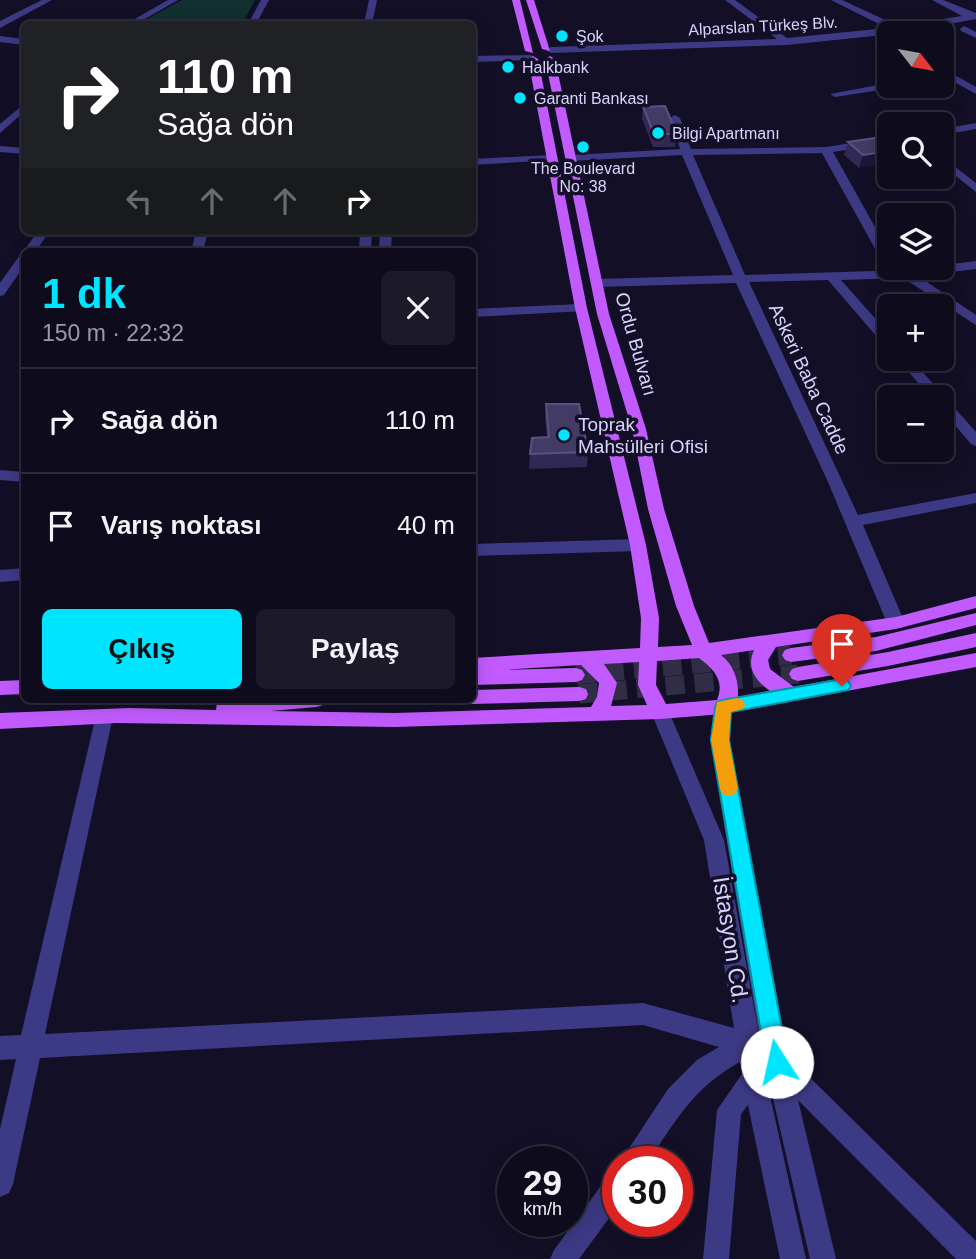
<!DOCTYPE html>
<html lang="tr">
<meta charset="utf-8">
<style>
body{margin:0;font-family:Arial,sans-serif;background:#1c1929;color:#f1f3f6;height:100vh;display:flex;flex-direction:column;font-size:26px;white-space:nowrap}
*{box-sizing:border-box;margin:0}
p{font-size:23px;color:#9b9ba3}
.icon{flex:none;width:38px;height:38px;fill:none;stroke:currentColor;stroke-width:2;stroke-linecap:round;stroke-linejoin:round}
.map{position:relative;flex:1;overflow:hidden}
.drawer{position:absolute;left:21px;top:248px;width:455px;height:455px;display:flex;flex-direction:column;background:#0e0b1c;border-radius:10px;box-shadow:0 4px 18px #0003,0 0 0 2px #2e2b3b}
.drawer>*{flex:none}
.top-card{position:absolute;left:21px;top:21px;width:455px;height:214px;border-radius:10px;box-shadow:0 4px 18px #0003,0 0 0 2px #2e2b3b;background:#202124;color:#fff;overflow:hidden}
.needle{width:46px;rotate:121deg}
.fabs{position:absolute;left:877px;top:21px;display:grid;gap:14px}
.fabs a{display:grid;place-items:center;width:77px;height:77px;border-radius:10px;background:#0e0b1c;box-shadow:0 4px 18px #0003,0 0 0 2px #2e2b3b;font-size:35px}
.speed{position:absolute;left:497px;top:1146px;display:flex;gap:14px;font-size:35px;font-weight:700;text-align:center}
.speed>*{display:grid;place-content:center;width:91px;height:91px;border-radius:50%;background:#0e0b1c;box-shadow:0 4px 18px #0003,0 0 0 2px #2e2b3b;line-height:1}
.speed small{font-size:18px;font-weight:400}
.speed .limit{border:10px solid #d22;background:#fff;color:#111}
.pin{position:absolute;display:grid;place-items:center;width:60px;height:60px;color:#fff;margin:-72px -30px;border-radius:50% 50% 50% 0;rotate:-45deg;box-shadow:0 0 7px #0007}
.pin .icon{rotate:45deg}
.me{position:absolute;width:77px;margin:-38px;rotate:350deg;stroke-linejoin:round;filter:drop-shadow(0 0 5px #0008)}
.turn{display:flex;align-items:center;gap:24px;height:147px;padding:0 21px;font-size:32px}
.turn .icon{width:91px;height:91px;stroke-width:2.5}
.turn b{display:block;font-size:49px;line-height:60px}
.lanes{display:flex;align-items:center;height:66px;padding:0 21px;background:#0003;justify-content:center;gap:35px;direction:ltr}
.lanes .off{opacity:.35}
.round{display:grid;place-items:center;flex:none;width:74px;height:74px;border-radius:10px;background:#1c1929}
.summary{display:flex;align-items:center;justify-content:space-between;height:119px;padding:0 21px}
h1{font-size:42px;font-weight:800;line-height:52px;color:#00e5ff}
.action{display:flex;gap:14px;margin-top:auto;padding:14px 21px}
.action a{flex:1;height:80px;border-radius:10px;background:#00e5ff;color:#111;font-size:28px;font-weight:800;line-height:80px;text-align:center}
.action a+a{background:#1c1929;color:#f1f3f6}
ul{padding:0;list-style:none}
li{display:flex;align-items:center;gap:21px;height:105px;padding:0 21px;border-top:2px solid #2e2b3b}
li div{flex:1}
li b{display:block;font-size:26px}
li em{font-style:normal}
.map>svg:first-child{display:block}
.green{fill:#12302f}
.lines{fill:none;stroke-linecap:round;stroke-linejoin:round}
.major-tunnel{stroke:#312d47;stroke-width:19;stroke-dasharray:19 10;stroke-linecap:butt}
.minor{fill:#3d3a85;fill-rule:evenodd}
.major{fill:#c25bff;fill-rule:evenodd}
.wall{fill:#312854}
.shaded-wall{fill:#1d163a}
.building{fill:#433a66;stroke:#5a527e;stroke-width:2}
.route{fill:#00e5ff;stroke:#0095a6;stroke-width:2}
.slow{fill:#f59e0b}
.poi-dot{fill:#00e5ff;stroke:#130f26;stroke-width:2.5}
.labels{text-anchor:middle;dominant-baseline:central;stroke-width:7;stroke-linejoin:round;paint-order:stroke}
.far-street-label{font-size:16px;fill:#d9d4ff;stroke:#130f26}
.far-poi-label{font-size:16px;fill:#d9d4ff;stroke:#130f26;text-anchor:start}
.street-label{font-size:19px;fill:#d9d4ff;stroke:#130f26}
.poi-label{font-size:19px;fill:#d9d4ff;stroke:#130f26;text-anchor:start}
.near-street-label{font-size:23px;fill:#d9d4ff;stroke:#130f26}
</style>
<div class="map">
<svg width="976" height="1259" viewBox="0 0 976 1259">
<rect width="100%" height="100%" fill="#130f26"/>
<polygon class="green" points="182,0 255,0 242,24 138,24"/>
<g class="lines">
<g class="major-tunnel">
<polyline points="576,675 791,655"/>
<polyline points="579,694 798,674"/>
</g>
<g class="minor">
<polygon points="42,0 52,0 0,28 0,21"/>
<polygon points="168,0 178,0 136,24 126,24"/>
<polygon points="261,0 269,0 256,24 248,24"/>
<polygon points="369,0 377,0 372,24 364,24"/>
<polygon points="725,0 735,0 787,38 887,28 831,0 842,0 898,26 962,16 932,0 943,0 976,13 976,19 902,33 787,45 551,53 546,50 551,47 777,39"/>
<polygon points="964,26 976,32 976,38 961,31 960,29"/>
<polygon points="0,36 24,39 24,45 0,42"/>
<polygon points="530,55 533,56 533,60 472,62 472,56"/>
<polygon points="942,68 976,87 976,94 942,75"/>
<polygon points="889,83 889,86 895,86 893,88 835,97 830,94"/>
<polygon points="24,104 24,112 0,133 0,124"/>
<polygon points="675,115 680,118 691,149 826,147 889,137 889,143 833,152 889,252 889,267 883,263 822,153 693,155 745,275 906,270 976,261 976,269 918,276 976,315 976,325 903,278 841,280 889,334 889,346 884,345 828,280 749,282 858,515 976,493 976,503 863,525 905,623 902,628 890,628 887,623 828,482 736,283 597,287 591,283 597,279 733,275 682,155 570,161 565,158 570,155 680,149 670,118"/>
<polygon points="976,123 976,129 942,135 942,129"/>
<polygon points="0,146 24,148 24,154 0,152"/>
<polygon points="551,155 555,156 555,160 472,165 472,159"/>
<polygon points="942,157 976,183 976,192 942,165"/>
<polygon points="38,231 50,231 35,252 24,252 24,254 23,252"/>
<polygon points="196,231 208,231 203,252 191,252"/>
<polygon points="360,231 372,231 371,252 359,252"/>
<polygon points="380,231 392,231 391,252 379,252"/>
<polygon points="24,254 24,266 4,295 0,296 0,283 20,255"/>
<polygon points="581,304 587,308 586,311 472,317 472,309"/>
<polygon points="897,359 911,359 976,432 976,446 971,444 942,410 942,397 931,397"/>
<polygon points="0,470 24,472 24,482 0,480"/>
<polygon points="638,539 646,545 638,551 472,556 472,544"/>
<polygon points="24,568 24,580 0,582 0,570"/>
<path d="M 723,700 L 730,702 L 732,707 L 730,740 L 788,1056 L 976,1241 L 976,1259 L 956,1259 L 798,1100 L 836,1259 L 810,1259 L 769,1081 L 767,1082 L 806,1259 L 780,1259 L 748,1105 L 741,1114 L 729,1259 L 703,1259 L 717,1110 L 742,1074 L 740,1062 C 694,1087 676,1120 648,1162 L 620,1162 L 668,1089 L 697,1060 L 719,1047 L 643,1025 L 40,1058 L 13,1184 L 9,1193 L 0,1197 L 0,1129 L 16,1059 L 0,1060 L 0,1036 L 21,1035 L 97,711 L 104,709 L 111,711 L 113,716 L 45,1034 L 643,1003 L 734,1028 L 704,840 L 651,712 L 653,707 L 660,705 L 667,707 L 669,712 L 724,840 L 763,1058 L 710,740 L 716,702 Z"/>
<polygon points="618,1171 618,1206 579,1259 550,1259 554,1250 609,1175"/>
</g>
<g class="major">
<polygon points="512,0 520,0 533,53 525,51"/>
<polygon points="526,0 534,0 550,51 542,49"/>
<path d="M 533,56 L 538,59 L 587,308 L 646,545 L 659,618 L 658,647 L 692,645 L 676,606 L 648,509 L 632,429 L 597,314 L 545,59 L 550,56 L 555,59 L 609,314 L 646,429 L 664,509 L 694,606 L 709,643 L 896,617 L 976,596 L 976,608 L 896,629 L 776,647 L 768,660 L 770,669 L 794,687 L 976,653 L 976,667 L 723,714 L 660,719 L 395,727 L 116,723 L 0,729 L 0,713 L 129,708 L 216,710 L 217,702 L 223,700 L 325,700 L 323,705 L 316,707 L 271,711 L 395,713 L 591,707 L 597,697 L 599,683 L 581,665 L 500,670 L 576,668 L 582,670 L 585,675 L 582,680 L 576,682 L 472,685 L 472,658 L 640,648 L 641,618 L 630,545 L 575,308 L 528,59 ZM 754,650 C 746,668 755,680 770,691 L 738,697 C 739,681 734,665 721,655 ZM 699,658 C 714,669 725,681 717,700 L 666,704 L 656,685 L 657,661 ZM 639,662 L 638,685 L 647,705 L 611,706 L 617,683 L 604,664 Z"/>
<polygon points="976,613 976,625 876,651 791,662 785,660 782,655 785,650 791,648 876,637"/>
<polygon points="976,633 976,647 888,666 798,681 792,679 789,674 792,669 798,667 888,652"/>
<polygon points="24,680 24,694 0,695 0,681"/>
<polygon points="579,687 586,689 588,694 586,699 579,701 472,704 464,700 472,700 472,690"/>
</g>
</g>
<g class="wall">
<polygon points="643,107 677,134 675,147 653,147 642,119"/>
<polygon points="889,136 859,168 844,155 848,142"/>
<polygon points="546,404 588,452 587,467 529,469 530,454 547,438 545,418"/>
</g>
<polygon class="shaded-wall" points="889,151 889,163 859,168 863,155"/>
<g class="building">
<polygon points="665,106 677,134 654,134 643,107"/>
<polygon points="889,136 889,151 863,155 848,142"/>
<polygon points="546,404 579,404 588,452 530,454 532,438 549,437"/>
</g>
<polygon class="route" points="842,679 848,681 851,686 848,690 731,712 729,740 788,1062 785,1069 777,1072 769,1069 766,1062 711,740 715,707 717,702 723,700"/>
<polygon class="slow" points="737,698 743,700 745,705 743,709 731,712 729,740 738,789 735,794 729,796 722,794 720,789 711,740 717,702"/>
<g class="poi-dot">
<circle cx="562" cy="36" r="7"/>
<circle cx="508" cy="67" r="7"/>
<circle cx="520" cy="98" r="7"/>
<circle cx="658" cy="133" r="7"/>
<circle cx="583" cy="147" r="7"/>
<circle cx="564" cy="435" r="7"/>
</g>
<g class="labels">
<g class="far-street-label">
<text transform="translate(763 26) rotate(-3)">Alparslan Türkeş Blv.</text>
</g>
<g class="far-poi-label">
<text x="576" y="36">Şok</text>
<text x="522" y="67">Halkbank</text>
<text x="534" y="98">Garanti Bankası</text>
<text x="672" y="133">Bilgi Apartmanı</text>
<text x="583" y="168" text-anchor="middle">The Boulevard<tspan x="583" dy="18">No: 38</tspan></text>
</g>
<g class="street-label">
<text transform="translate(636 344) rotate(74)">Ordu Bulvarı</text>
<text transform="translate(809 379) rotate(65)">Askeri Baba Cadde</text>
</g>
<g class="poi-label">
<text x="578" y="424">Toprak<tspan x="578" dy="22">Mahsülleri Ofisi</tspan></text>
</g>
<g class="near-street-label">
<text transform="translate(731 940) rotate(81)">İstasyon Cd.</text>
</g>
</g>
</svg>
<div class="fabs">
<a><svg class="needle" viewBox="-14 -14 28 28"><path d="M0-13l5 13h-10z" fill="#e53935"/><path d="M0 13l5-13h-10z" fill="#9b9ba3"/></svg></a>
<a><svg class="icon" aria-label="search" viewBox="0 0 24 24"><circle cx="10" cy="10" r="6"/><path d="M15 15l6 6"/></svg></a>
<a><svg class="icon" aria-label="layers" viewBox="0 0 24 24"><path d="M12 4l9 5-9 5-9-5zM3 14l9 5 9-5"/></svg></a>
<a>+</a>
<a>−</a>
</div>
<div class="speed"><div>29<small>km/h</small></div><div class="limit">30</div></div>
<div class="pin" style="left:842px;top:686px;background:#d93025"><svg class="icon" aria-label="arrive" viewBox="0 0 24 24"><path d="M6 21V4h12l-3 4 3 4H6"/></svg></div>
<svg class="me" style="left:777px;top:1062px" viewBox="-20 -20 40 40"><circle r="19" fill="#fff"/><path d="M0-13L10 11 0 6-10 11z" fill="#00e5ff"/></svg>
<div class="top-card">
<div class="turn"><svg class="icon" aria-label="right" viewBox="0 0 24 24"><path d="M7 20v-9h11M14 6l5 5-5 5"/></svg><div><b>110 m</b>Sağa dön</div></div>
<div class="lanes"><svg class="icon off" aria-label="left" viewBox="0 0 24 24"><path d="M17 20v-9H6M10 6l-5 5 5 5"/></svg><svg class="icon off" aria-label="ahead" viewBox="0 0 24 24"><path d="M12 20V5M6 11l6-6 6 6"/></svg><svg class="icon off" aria-label="ahead" viewBox="0 0 24 24"><path d="M12 20V5M6 11l6-6 6 6"/></svg><svg class="icon" aria-label="right" viewBox="0 0 24 24"><path d="M7 20v-9h11M14 6l5 5-5 5"/></svg></div>
</div>
<section class="drawer">
<div class="summary"><div><h1>1 dk</h1><p>150 m · 22:32</p></div><a class="round"><svg class="icon" aria-label="close" viewBox="0 0 24 24"><path d="M6 6l12 12M18 6L6 18"/></svg></a></div>
<ul>
<li><svg class="icon" aria-label="right" viewBox="0 0 24 24"><path d="M7 20v-9h11M14 6l5 5-5 5"/></svg><div><b>Sağa dön</b></div><em>110 m</em></li>
<li><svg class="icon" aria-label="arrive" viewBox="0 0 24 24"><path d="M6 21V4h12l-3 4 3 4H6"/></svg><div><b>Varış noktası</b></div><em>40 m</em></li>
</ul>
<div class="action"><a>Çıkış</a><a>Paylaş</a></div>
</section>
</div>
